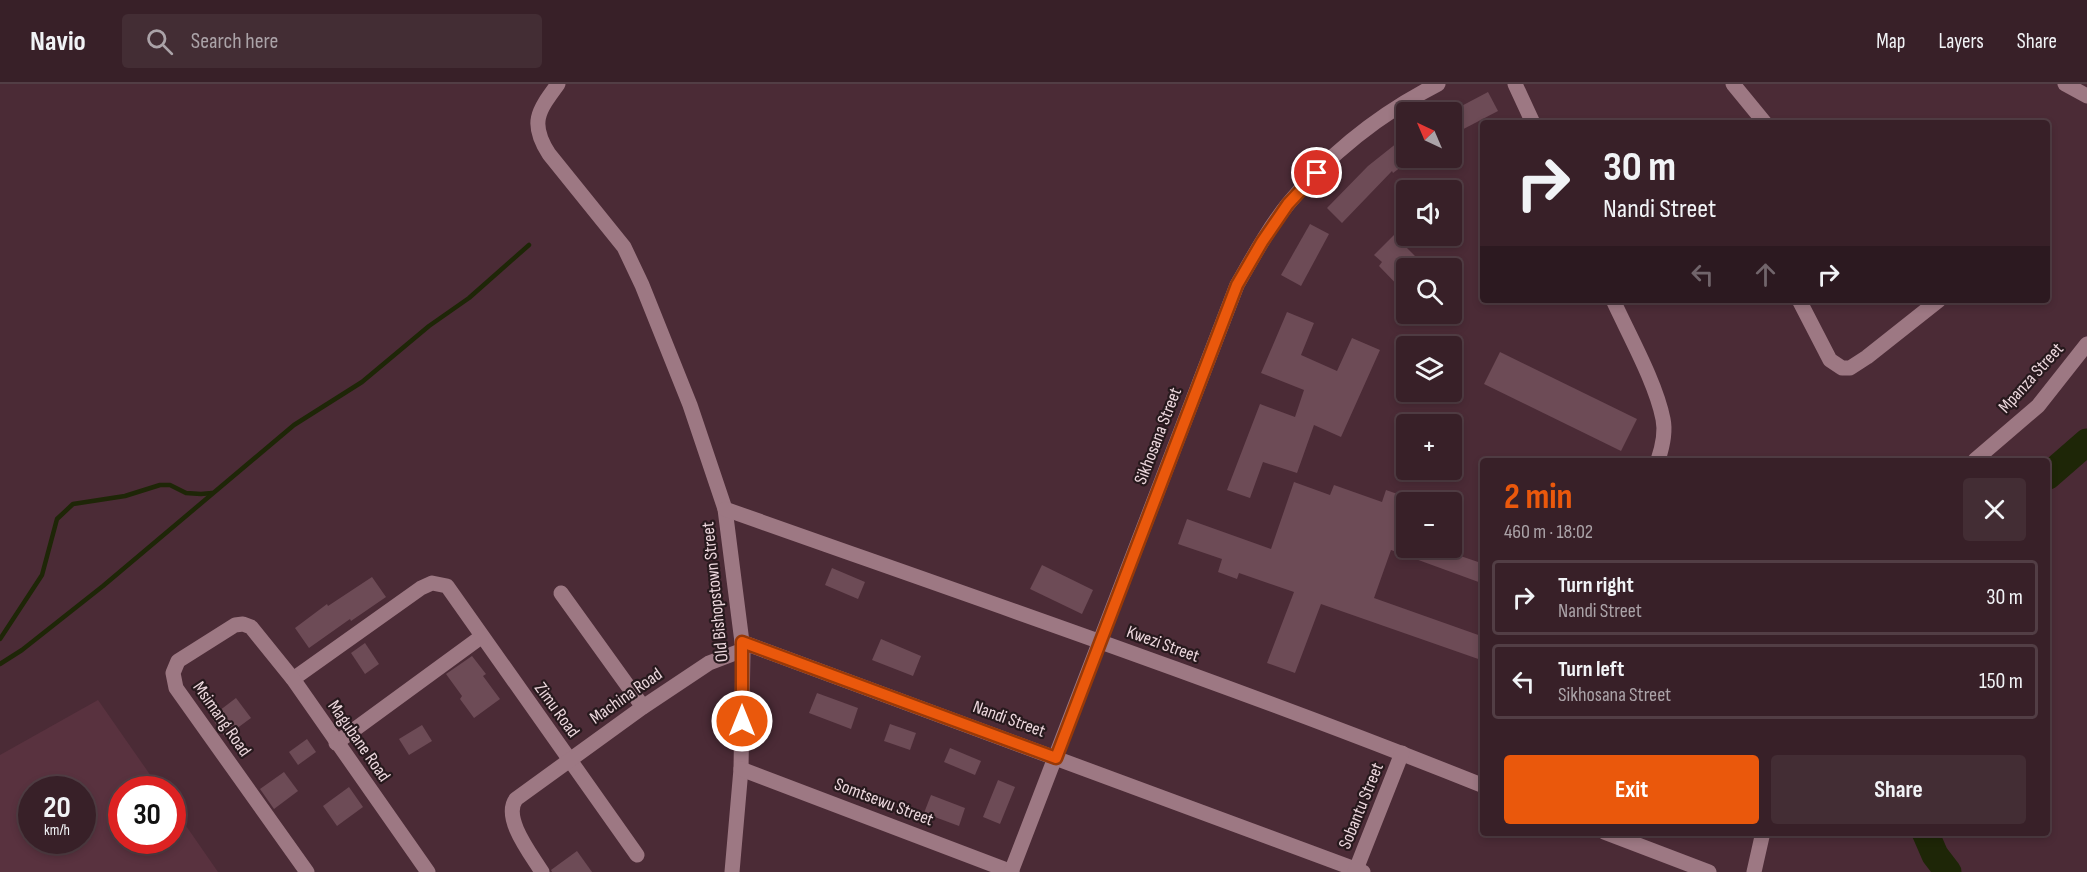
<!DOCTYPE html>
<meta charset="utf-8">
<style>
body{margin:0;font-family:"Sofia Sans Condensed",sans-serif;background:#432d34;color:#f1f3f6;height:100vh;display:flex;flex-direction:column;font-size:22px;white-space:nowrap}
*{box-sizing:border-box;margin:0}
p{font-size:20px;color:#aba3a8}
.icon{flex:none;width:33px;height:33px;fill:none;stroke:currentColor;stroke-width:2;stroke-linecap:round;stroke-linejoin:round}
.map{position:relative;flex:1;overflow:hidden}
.panel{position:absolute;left:1480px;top:374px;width:570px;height:378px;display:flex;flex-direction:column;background:#382028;border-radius:6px;box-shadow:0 3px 9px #0003,0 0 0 2px #523e45}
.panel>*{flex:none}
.guide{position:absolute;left:1480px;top:36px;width:570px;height:183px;border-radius:6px;box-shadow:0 3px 9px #0003,0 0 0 2px #523e45;background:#382028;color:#f1f3f6;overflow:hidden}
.needle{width:39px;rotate:316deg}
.fabs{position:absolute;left:1396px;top:18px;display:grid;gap:12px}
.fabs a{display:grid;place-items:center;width:66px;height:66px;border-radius:6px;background:#382028;box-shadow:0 3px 9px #0003,0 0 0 2px #523e45;font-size:30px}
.speed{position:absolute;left:18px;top:692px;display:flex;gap:12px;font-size:30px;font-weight:700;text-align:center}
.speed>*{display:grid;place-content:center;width:78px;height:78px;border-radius:50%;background:#382028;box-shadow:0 3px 9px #0003,0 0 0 2px #523e45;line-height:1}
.speed small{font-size:15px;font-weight:400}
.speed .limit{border:9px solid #d22;background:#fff;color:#111}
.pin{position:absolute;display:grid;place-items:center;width:51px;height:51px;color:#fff;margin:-26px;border:3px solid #fff;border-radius:50%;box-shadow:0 2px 6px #0007}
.me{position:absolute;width:66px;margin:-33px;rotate:0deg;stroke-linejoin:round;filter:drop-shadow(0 0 4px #0008)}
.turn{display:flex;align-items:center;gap:21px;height:126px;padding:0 24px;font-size:27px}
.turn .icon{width:78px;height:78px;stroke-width:2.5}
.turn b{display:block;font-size:42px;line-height:51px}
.lanes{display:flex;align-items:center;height:57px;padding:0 24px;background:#0003;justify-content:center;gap:30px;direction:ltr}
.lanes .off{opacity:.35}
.round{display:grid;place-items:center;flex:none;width:63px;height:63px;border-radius:6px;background:#432d34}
.headline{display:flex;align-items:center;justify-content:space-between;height:102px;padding:0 24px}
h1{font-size:36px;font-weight:700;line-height:45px;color:#ea580c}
.action{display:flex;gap:12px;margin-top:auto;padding:12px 24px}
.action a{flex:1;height:69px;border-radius:6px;background:#ea580c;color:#fff;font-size:24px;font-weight:700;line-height:69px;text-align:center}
.action a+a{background:#432d34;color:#f1f3f6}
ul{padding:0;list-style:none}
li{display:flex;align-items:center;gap:18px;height:75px;margin:0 12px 9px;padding:0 12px;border:3px solid #523e45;border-radius:6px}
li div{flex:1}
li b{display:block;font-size:22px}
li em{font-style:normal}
header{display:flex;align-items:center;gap:36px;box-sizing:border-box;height:84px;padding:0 30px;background:#382028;border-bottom:2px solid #523e45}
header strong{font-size:28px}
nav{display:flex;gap:33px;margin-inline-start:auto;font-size:21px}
.search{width:420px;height:54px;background:#432d34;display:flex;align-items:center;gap:15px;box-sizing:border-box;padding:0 21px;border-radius:6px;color:#aba3a8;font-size:22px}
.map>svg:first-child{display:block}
.built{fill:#59323f;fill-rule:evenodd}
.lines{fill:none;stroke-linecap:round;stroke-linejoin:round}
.stream{stroke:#1e2607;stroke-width:4.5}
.river{stroke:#1e2607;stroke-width:27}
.building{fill:#6d4b56}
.minor{stroke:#9d7883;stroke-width:15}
.route-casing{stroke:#983908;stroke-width:15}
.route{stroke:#ea580c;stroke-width:10}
.labels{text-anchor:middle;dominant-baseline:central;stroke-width:4.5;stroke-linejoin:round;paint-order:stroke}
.street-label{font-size:18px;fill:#edd8de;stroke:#27191d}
</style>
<header>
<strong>Navio</strong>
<div class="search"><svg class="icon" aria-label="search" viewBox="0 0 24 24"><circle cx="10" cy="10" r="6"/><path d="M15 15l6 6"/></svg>Search here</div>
<nav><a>Map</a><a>Layers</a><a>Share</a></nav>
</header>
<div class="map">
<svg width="2087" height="788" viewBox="0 0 2087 788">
<rect width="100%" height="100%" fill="#4b2b36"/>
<path class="built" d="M 98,616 L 160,705 L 122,705 L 122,756 L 172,756 L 173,723 L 218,788 L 0,788 L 0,671 ZM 32,705 L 82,705 L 82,756 L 32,756 Z"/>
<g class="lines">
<g class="stream">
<polyline points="0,555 42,491 57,435 73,420 125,412 160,401 170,401 186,409 201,410 212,409"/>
<polyline points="0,580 22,566 103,502 294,341 362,298 429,242 469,214 529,161"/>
</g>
<g class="river">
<polyline points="2048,392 2087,358"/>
<polyline points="1925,748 1935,771 1948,788"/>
</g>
</g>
<g class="building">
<polygon points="1488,8 1498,27 1452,51 1452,27"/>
<polygon points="1407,51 1407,74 1413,74 1393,89 1392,87 1342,139 1327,124 1368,82"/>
<polygon points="1310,140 1329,150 1301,202 1281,191"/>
<polygon points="1394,151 1427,184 1407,184 1407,211 1379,182 1382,178 1374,171"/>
<polygon points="1287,228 1314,239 1301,271 1337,287 1352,254 1380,266 1341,353 1314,341 1297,389 1263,378 1250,414 1227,406 1260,320 1295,333 1304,306 1261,289"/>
<polygon points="1500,268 1637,335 1621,367 1484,300"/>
<polygon points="1294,398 1330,411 1334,401 1382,418 1386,406 1406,413 1395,443 1407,447 1407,464 1437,464 1484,480 1484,500 1391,466 1374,514 1484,553 1484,577 1321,520 1295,589 1267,579 1294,508 1239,489 1237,495 1218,488 1222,475 1178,460 1187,435 1271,465"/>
<polygon points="1042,481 1093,506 1082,530 1030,505"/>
<polygon points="832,484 865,498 858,515 825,501"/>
<polygon points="372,493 386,513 351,537 350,535 309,564 295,544 327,520 328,522"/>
<polygon points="881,555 921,572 913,592 872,576"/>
<polygon points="365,559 379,580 365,590 351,569"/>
<polygon points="472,572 486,590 483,592 500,615 474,634 460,615 462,612 446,590"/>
<polygon points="817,609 858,624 851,645 809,629"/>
<polygon points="236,614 251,634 225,653 211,633"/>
<polygon points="890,640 916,649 910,666 884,657"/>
<polygon points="422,641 432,657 409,671 399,655"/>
<polygon points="307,655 316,668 298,681 289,668"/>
<polygon points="950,664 981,677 975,691 944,678"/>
<polygon points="284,688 298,707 274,725 260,705"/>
<polygon points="998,696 1015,703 1000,740 983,733"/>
<polygon points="349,703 363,723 337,742 323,722"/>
<polygon points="931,711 965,724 959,742 924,729"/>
<polygon points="577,767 592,788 552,788 551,786"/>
</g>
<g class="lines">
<g class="minor">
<path d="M 558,0 C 538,27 529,39 549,70 L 624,163 L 642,201 L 690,321 L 725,425 L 743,566 L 741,685 L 732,788"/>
<polyline points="1515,0 1533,39"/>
<polyline points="1733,0 1765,39"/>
<polyline points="2065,0 2087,12"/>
<path d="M 1613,216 C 1629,251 1656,299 1663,335 C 1666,349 1662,364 1658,376"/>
<polyline points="1799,216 1830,276 1842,284 1850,284 1867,273 1939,216"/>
<polyline points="1975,376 2038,322 2087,260"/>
<path d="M 725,425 C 979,515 1234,602 1484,702"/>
<polyline points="561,509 643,623"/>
<polyline points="742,558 1363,788"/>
<polyline points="293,595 421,504 432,499 447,502 637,771"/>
<polyline points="336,659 481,553"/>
<polyline points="741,685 1012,788"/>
<polyline points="1604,748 1709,788"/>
<polyline points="307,788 176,604 173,589 178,577 235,541 243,540 251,543 293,595 428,788"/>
<path d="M 542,788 C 531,770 502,734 516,715 L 643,623 L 709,579 L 743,566"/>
<path d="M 1011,788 L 1237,201 C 1253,173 1268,145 1288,120 C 1329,70 1381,29 1438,0"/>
<polyline points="1355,788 1402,669"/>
<polyline points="1754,788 1763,748"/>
</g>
</g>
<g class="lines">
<g class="route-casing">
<polyline id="route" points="742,637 742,558 1056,674 1237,201 1262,158 1288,120 1317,89"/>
</g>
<use href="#route" class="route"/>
</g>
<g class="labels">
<g class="street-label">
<text transform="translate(2031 294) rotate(-48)">Mpanza Street</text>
<text transform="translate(1158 352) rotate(-69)">Sikhosana Street</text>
<text transform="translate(715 508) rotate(-96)">Old Bishopstown Street</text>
<text transform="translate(1163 560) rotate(20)">Kwezi Street</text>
<text transform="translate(626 612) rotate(-35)">Machina Road</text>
<text transform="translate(557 626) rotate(54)">Zimu Road</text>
<text transform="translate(222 635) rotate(55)">Msimang Road</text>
<text transform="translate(1009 635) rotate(20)">Nandi Street</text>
<text transform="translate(359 657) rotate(55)">Magubane Road</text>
<text transform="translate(884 718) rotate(21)">Somtsewu Street</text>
<text transform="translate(1361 722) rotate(-68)">Sobantu Street</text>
</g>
</g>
</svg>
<div class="fabs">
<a><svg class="needle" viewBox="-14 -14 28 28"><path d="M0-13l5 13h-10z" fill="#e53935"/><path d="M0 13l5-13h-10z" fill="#aba3a8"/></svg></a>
<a><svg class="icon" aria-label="sound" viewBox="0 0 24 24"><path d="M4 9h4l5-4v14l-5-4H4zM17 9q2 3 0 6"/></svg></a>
<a><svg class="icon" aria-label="search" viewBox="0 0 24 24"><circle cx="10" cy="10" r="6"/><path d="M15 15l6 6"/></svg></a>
<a><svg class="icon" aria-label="layers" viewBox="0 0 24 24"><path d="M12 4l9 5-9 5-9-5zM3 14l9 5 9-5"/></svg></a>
<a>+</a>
<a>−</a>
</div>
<div class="speed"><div>20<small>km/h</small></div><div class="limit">30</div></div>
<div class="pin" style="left:1317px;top:89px;background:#d93025"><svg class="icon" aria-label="arrive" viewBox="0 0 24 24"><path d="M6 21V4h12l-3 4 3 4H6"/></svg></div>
<svg class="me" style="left:742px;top:637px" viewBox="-20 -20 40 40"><circle r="17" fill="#ea580c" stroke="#fff" stroke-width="3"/><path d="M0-11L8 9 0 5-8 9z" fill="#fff"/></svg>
<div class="guide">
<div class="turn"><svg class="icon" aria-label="right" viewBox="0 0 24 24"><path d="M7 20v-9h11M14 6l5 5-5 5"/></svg><div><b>30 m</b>Nandi Street</div></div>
<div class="lanes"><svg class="icon off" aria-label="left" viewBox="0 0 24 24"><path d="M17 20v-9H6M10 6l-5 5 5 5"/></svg><svg class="icon off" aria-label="ahead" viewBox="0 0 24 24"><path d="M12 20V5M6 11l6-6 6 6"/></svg><svg class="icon" aria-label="right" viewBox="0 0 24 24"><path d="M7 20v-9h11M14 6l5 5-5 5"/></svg></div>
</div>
<section class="panel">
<div class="headline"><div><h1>2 min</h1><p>460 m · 18:02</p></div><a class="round"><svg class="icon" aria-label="close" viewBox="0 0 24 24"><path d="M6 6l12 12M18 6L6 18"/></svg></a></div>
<ul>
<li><svg class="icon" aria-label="right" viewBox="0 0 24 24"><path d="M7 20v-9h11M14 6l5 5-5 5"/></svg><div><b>Turn right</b><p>Nandi Street</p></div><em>30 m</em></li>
<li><svg class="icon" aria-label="left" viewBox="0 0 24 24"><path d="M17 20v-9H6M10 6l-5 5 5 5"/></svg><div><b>Turn left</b><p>Sikhosana Street</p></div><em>150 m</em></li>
</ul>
<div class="action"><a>Exit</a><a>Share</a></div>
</section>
</div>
